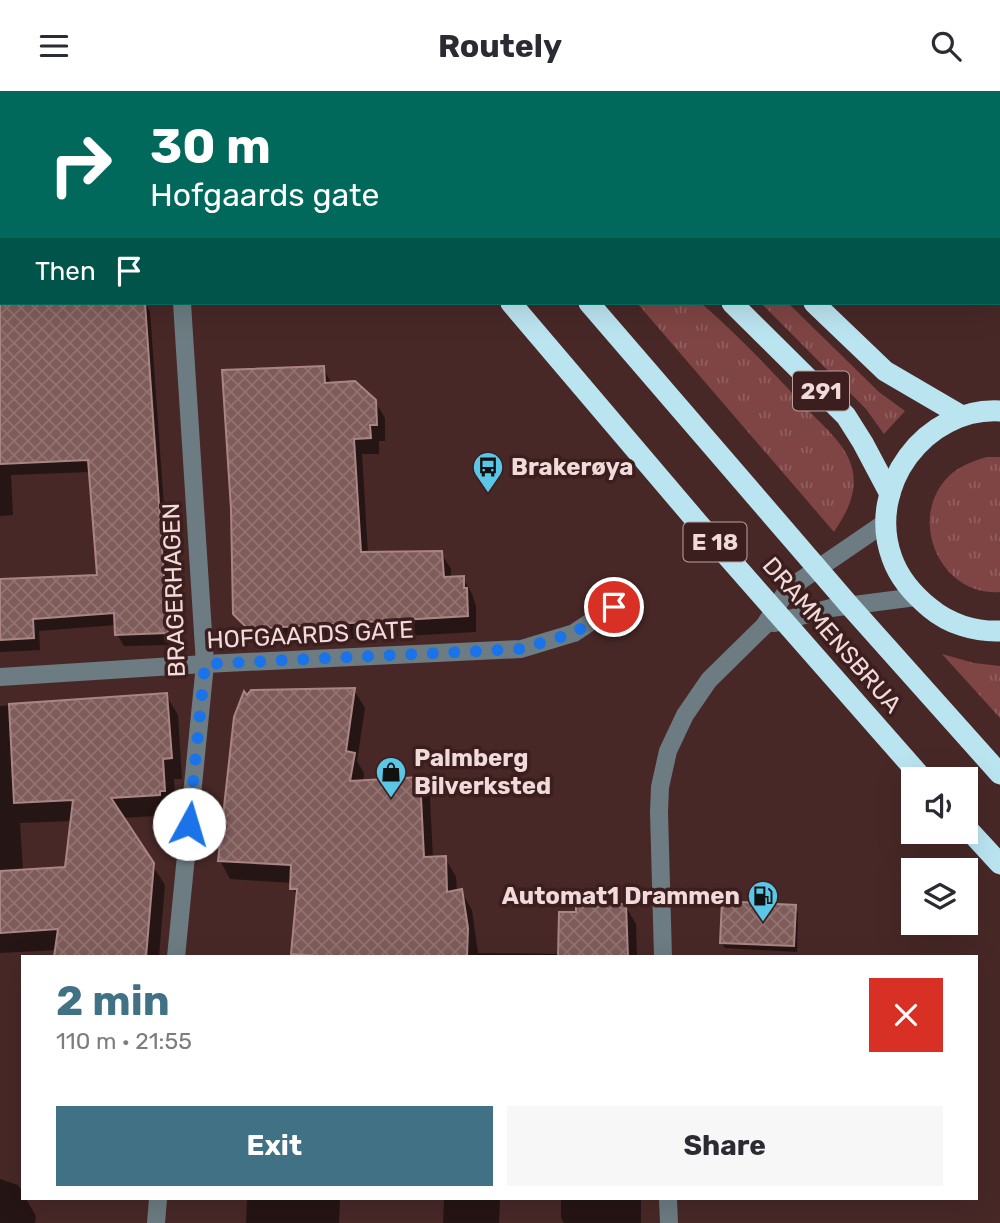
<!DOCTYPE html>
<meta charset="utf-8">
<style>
body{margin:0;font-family:Rubik,sans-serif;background:#f7f7f7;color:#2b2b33;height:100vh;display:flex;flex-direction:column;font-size:26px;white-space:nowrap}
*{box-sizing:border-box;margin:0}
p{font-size:23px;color:#7c7c81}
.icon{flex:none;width:38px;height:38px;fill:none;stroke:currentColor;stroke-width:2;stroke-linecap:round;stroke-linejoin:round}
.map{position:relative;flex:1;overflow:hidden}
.panel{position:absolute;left:21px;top:864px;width:957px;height:245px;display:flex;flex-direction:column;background:#fff;border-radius:0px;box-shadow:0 7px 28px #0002}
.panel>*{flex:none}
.hud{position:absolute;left:0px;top:0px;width:1001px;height:214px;box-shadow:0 7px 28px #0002;background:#00695c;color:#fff;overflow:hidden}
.fabs{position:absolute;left:901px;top:676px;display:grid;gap:14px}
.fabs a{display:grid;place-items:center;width:77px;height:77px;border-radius:0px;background:#fff;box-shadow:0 7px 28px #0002;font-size:35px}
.pin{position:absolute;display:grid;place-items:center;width:60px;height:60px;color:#fff;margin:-30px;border:4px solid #fff;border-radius:50%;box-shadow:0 2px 7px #0007}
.me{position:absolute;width:77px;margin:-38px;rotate:6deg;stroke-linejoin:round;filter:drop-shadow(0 0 5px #0008)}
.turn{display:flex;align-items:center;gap:24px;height:147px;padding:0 35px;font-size:32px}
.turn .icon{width:91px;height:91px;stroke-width:2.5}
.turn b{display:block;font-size:49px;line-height:60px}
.then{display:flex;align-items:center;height:66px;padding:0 35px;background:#0003;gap:14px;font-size:26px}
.round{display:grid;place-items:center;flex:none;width:74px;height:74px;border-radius:0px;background:#f7f7f7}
.head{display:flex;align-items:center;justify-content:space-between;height:119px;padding:0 35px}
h1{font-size:42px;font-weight:700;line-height:52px;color:#417184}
.button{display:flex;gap:14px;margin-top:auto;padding:14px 35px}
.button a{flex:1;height:80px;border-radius:0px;background:#417184;color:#fff;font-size:28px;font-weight:700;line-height:80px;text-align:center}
.button a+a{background:#f7f7f7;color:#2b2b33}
header{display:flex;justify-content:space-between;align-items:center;height:91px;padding:0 35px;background:#fff;font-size:32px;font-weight:700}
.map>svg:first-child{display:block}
.grass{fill:url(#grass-tufts)}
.park{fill:url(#park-dots)}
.shadow{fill:#0007;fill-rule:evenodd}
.building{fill:url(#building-cross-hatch);stroke:#aa8583;stroke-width:2}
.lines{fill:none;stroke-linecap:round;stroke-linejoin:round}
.minor{stroke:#6c7c82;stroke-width:18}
.major{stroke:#a5c6d1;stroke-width:18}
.highway{stroke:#bbe4f1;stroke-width:21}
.route{stroke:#1a73e8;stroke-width:12;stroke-dasharray:0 21.6}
.labels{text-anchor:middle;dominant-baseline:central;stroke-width:7;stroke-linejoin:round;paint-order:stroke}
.shield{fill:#3c1e1e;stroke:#baa2a2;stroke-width:2}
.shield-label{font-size:23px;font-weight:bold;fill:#f0dbda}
.poi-label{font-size:24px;font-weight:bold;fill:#f0dbda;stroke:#3c1e1e;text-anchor:start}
.street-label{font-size:24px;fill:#f0dbda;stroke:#3c1e1e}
</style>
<header><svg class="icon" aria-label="menu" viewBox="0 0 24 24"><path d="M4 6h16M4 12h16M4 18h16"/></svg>Routely<svg class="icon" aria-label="search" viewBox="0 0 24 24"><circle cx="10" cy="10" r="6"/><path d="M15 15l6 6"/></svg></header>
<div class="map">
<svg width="1000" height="1132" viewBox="0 0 1000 1132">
<defs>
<pattern id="grass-tufts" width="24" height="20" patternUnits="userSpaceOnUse" patternTransform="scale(1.75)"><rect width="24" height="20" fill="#7e4544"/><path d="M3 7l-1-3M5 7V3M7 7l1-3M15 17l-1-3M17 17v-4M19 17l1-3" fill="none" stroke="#915f5e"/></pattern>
<pattern id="park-dots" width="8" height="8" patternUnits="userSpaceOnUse" patternTransform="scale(1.75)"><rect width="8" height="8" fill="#7e4544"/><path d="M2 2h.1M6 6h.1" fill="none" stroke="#915f5e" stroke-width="1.8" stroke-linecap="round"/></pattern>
<pattern id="building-cross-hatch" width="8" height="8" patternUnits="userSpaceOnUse" patternTransform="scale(1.75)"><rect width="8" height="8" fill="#7f5c5a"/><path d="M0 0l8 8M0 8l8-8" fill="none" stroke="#917371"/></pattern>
</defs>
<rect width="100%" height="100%" fill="#472827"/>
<g class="grass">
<path d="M 637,212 L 701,212 C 739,245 773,281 807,318 C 823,335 846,353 852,377 C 858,402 847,421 834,441 Z"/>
<polygon points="761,212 788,212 879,301 905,320 884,343 866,318"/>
<path d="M 987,366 L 1000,366 L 1000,501 C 940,506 906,427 949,385 C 959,375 973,370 987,366 Z"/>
<polygon points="942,563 974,572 1000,575 1000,627"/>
</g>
<polygon class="park" points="0,0 191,0 2,2 0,53"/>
<g class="shadow">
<polygon points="0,0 45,0 45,2 2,2 0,22"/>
<polygon points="9,212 145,212 150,220 174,554 124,555 117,543 116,534 39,540 40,559 0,561 0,490 99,486 91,381 11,384 13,424 0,425 0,213"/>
<polygon points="323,277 332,293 375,310 385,327 385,350 379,350 379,363 362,363 368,463 441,462 451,478 451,487 463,487 472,503 476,515 476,541 259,553 245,539 235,523"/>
<polygon points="354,599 365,617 357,670 364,682 363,691 419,688 430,706 433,768 445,767 456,786 457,801 461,800 472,819 478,862 560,863 578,823 625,814 636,833 637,866 293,866 298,807 292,797 292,792 230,788 220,769 248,606"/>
<path d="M 166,604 L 178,624 L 182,688 L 174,688 L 176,720 L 171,721 L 171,724 L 122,727 L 165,794 L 159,866 L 56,866 L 57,859 L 0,862 L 0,615 ZM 72,730 L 66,777 L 23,780 L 20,732 Z"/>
<polygon points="795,816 798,822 797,861 725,857 721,851"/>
<polygon points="0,1088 18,1094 23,1102 23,1108 26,1108 36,1125 35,1132 0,1132"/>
<polygon points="247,1108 340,1108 339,1132 246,1132"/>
<polygon points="444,1108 500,1108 499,1132 443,1132"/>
<polygon points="561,1108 641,1108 641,1132 564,1132 561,1127"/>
</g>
<g class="building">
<polygon points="0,212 145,212 168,542 115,544 114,522 33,528 34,547 0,549 0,488 97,484 88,369 0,373"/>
<polygon points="324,275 325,292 355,290 376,309 377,334 370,334 371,347 354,348 361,461 442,460 444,486 464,485 464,497 467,497 468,525 248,538 233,523 231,418 222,279"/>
<polygon points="355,597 346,660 355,662 350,690 420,686 424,766 446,765 447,801 462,798 468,837 467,866 331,866 291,863 297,798 290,798 291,774 218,770 234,626 244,600 247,604 251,599"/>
<polygon points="167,602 172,667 163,668 165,700 160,700 160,704 111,707 154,772 146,866 54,866 58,838 0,842 0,780 65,776 73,709 14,712 9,613"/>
<polygon points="722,810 796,814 794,855 720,852"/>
<polygon points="576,813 626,813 628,866 558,866 559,821 576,821"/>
</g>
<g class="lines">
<g class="minor">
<polyline points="0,172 2,172"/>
<polyline points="774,532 831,517 916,506"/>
<polyline points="0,586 205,573 521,558 574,542 613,516"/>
<polyline points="176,866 205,573 182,212"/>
<polyline points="663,866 659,721 660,696 668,660 685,624 709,589 764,535 788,498 886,431"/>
<polyline points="668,1108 669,1132"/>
<polyline points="156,1132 158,1108"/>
</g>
<g class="major">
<polyline points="220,2 222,0"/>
<polyline points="0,77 2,76"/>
</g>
<g class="highway">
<polyline points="335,0 337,2"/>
<polyline points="353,0 354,2"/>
<polyline points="413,0 414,2"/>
<polyline points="625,0 626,2"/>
<polyline points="554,2 555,0"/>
<polyline points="511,212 698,432 923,688"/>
<polyline points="589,212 850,515 1000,683"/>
<polyline points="732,212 846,325 863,352 890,403"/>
<polyline points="814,212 885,280 962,325"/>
<path d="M 1000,320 C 925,316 866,396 892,467 C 899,487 914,504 930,517 C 949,533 975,541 1000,540"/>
<polyline points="966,736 1000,773"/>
</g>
</g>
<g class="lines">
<polyline class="route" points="189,733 205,573 521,558 574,542 614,516"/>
</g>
<defs>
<g id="bus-pin" transform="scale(1.575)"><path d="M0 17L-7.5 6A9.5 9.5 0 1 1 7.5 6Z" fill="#5bc7e7" stroke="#3c1e1e"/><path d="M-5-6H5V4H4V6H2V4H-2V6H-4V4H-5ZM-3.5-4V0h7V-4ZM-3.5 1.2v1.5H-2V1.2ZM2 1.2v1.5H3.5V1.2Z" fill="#111"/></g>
<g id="shop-pin" transform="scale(1.575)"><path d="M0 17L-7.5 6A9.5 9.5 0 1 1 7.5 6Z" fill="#5bc7e7" stroke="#3c1e1e"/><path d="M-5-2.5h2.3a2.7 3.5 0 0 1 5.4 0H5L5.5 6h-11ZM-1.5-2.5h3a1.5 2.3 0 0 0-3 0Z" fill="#111"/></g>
<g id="fuel-pin" transform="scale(1.575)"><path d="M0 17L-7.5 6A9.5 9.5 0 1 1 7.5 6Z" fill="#5bc7e7" stroke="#3c1e1e"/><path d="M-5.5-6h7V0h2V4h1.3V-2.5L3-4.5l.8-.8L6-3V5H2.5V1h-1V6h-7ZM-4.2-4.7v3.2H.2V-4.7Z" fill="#111"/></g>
</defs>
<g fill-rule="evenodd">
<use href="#bus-pin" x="488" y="376"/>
<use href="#shop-pin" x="391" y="681"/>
<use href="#fuel-pin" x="763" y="805"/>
</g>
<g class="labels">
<g class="shield">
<rect x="793" y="280.5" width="56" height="39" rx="5"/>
<rect x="683.5" y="431.5" width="63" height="39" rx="5"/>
</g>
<g class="shield-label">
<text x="821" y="300">291</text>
<text x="715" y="451">E 18</text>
</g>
<g class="poi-label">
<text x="511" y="376">Brakerøya</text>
<text x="414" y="667">Palmberg<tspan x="414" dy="28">Bilverksted</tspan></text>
<text x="740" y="805" text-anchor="end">Automat1 Drammen</text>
</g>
<g class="street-label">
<text transform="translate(174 499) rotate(-92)">BRAGERHAGEN</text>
<text transform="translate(310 544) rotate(-3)">HOFGAARDS GATE</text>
<text transform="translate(832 544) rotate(49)">DRAMMENSBRUA</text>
</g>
</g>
</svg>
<div class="fabs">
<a><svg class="icon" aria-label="sound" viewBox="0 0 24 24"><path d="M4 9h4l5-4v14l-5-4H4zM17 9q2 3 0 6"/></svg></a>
<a><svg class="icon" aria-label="layers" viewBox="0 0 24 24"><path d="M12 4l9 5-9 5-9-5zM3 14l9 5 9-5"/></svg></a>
</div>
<div class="pin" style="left:614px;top:516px;background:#d93025"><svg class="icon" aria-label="arrive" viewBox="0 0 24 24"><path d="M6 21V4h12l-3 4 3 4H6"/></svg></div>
<svg class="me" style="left:189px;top:733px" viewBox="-20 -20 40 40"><circle r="19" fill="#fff"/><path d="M0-13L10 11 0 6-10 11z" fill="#1a73e8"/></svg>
<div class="hud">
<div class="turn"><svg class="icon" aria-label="right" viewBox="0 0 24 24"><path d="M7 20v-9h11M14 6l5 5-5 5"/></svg><div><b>30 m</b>Hofgaards gate</div></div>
<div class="then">Then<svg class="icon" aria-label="arrive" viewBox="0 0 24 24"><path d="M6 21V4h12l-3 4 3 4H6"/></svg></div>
</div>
<section class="panel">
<div class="head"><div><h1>2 min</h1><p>110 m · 21:55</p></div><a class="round" style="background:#d93025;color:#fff"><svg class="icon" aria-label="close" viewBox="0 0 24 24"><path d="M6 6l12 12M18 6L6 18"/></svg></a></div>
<div class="button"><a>Exit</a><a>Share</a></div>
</section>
</div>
